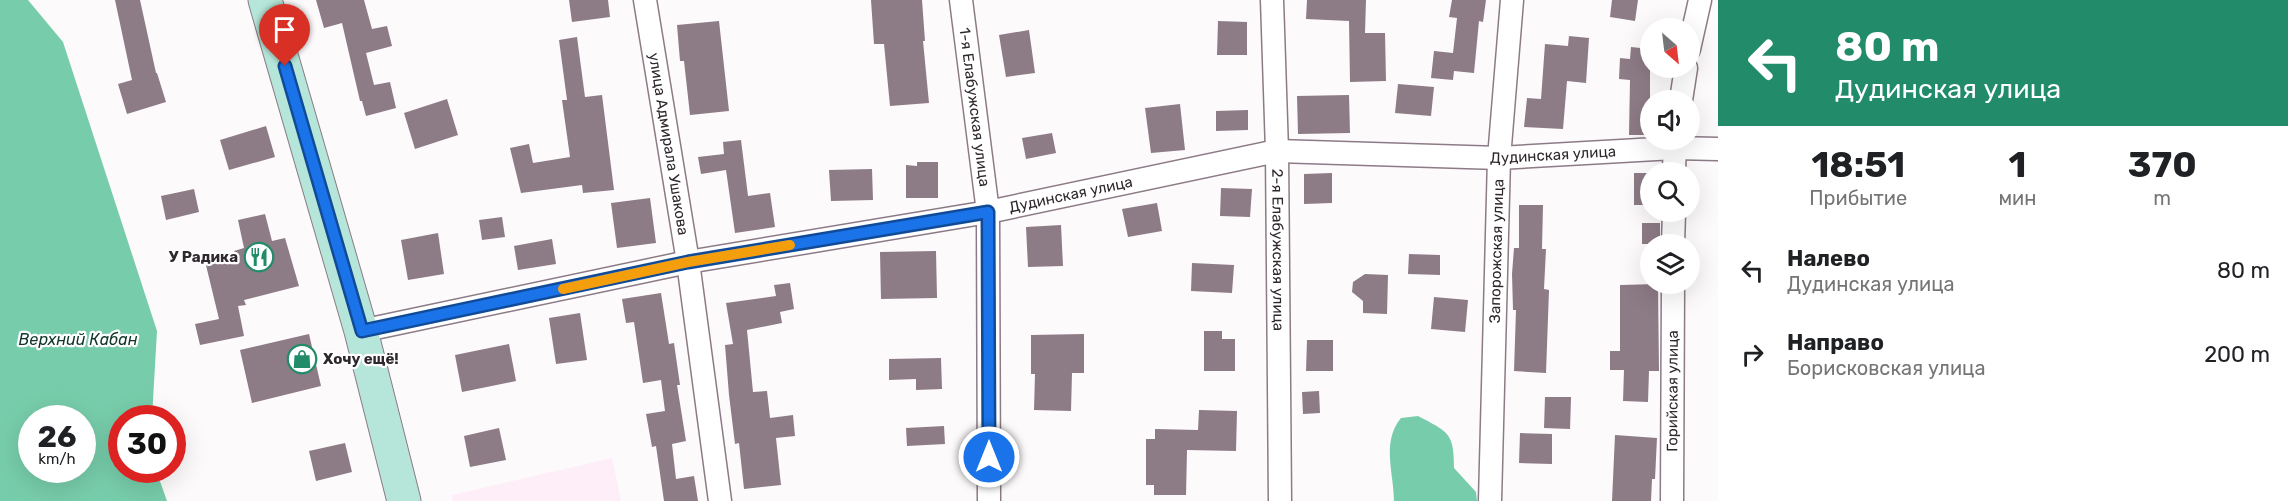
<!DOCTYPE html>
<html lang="ru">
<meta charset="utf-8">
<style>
body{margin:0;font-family:Rubik,sans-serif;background:#f6f6f6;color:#202124;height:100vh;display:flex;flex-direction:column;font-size:22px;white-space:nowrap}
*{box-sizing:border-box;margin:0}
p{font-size:20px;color:#757577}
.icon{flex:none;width:33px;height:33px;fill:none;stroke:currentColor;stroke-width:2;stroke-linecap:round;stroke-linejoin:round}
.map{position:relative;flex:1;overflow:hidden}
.side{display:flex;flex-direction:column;background:#fff;width:570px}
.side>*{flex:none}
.top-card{background:#228c6a;color:#fff;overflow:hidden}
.needle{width:39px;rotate:152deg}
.tools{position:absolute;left:1640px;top:18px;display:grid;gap:12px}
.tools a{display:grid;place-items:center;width:60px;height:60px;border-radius:50%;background:#fff;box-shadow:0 6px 24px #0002;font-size:30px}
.speed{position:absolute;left:18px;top:405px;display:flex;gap:12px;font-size:30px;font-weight:700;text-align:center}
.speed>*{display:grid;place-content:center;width:78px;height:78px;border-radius:50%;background:#fff;box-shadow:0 6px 24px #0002;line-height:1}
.speed small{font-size:15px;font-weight:400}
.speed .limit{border:9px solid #d22;background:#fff;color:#111}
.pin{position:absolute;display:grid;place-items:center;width:51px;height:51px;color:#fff;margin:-62px -26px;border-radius:50% 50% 50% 0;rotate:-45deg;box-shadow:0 0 6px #0007}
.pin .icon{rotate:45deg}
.me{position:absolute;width:66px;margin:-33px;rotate:0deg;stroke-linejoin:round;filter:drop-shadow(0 0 4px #0008)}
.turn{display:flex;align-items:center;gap:21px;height:126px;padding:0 18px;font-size:27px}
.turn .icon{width:78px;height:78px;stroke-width:2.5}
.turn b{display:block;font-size:42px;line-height:51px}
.eta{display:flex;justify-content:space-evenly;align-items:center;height:102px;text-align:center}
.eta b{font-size:36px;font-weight:700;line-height:42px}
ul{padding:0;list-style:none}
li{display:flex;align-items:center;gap:18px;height:84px;padding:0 18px}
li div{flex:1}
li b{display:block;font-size:22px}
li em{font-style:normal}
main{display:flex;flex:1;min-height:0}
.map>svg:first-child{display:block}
.built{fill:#feeef8}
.water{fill:#77cdab;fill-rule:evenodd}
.building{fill:#8d7b86}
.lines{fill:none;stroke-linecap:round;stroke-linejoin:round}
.street-casing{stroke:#8c7b86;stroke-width:25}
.secondary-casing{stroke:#8c7b86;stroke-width:35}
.street{stroke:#fff;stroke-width:22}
.secondary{stroke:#b6e6d9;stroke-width:33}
.route-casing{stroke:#114b97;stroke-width:15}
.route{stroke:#1a73e8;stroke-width:10}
.slow{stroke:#f59e0b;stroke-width:10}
.labels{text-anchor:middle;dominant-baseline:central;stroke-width:4.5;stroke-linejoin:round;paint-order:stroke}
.street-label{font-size:15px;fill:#2f282d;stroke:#fff}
.poi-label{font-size:15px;font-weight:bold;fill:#2f282d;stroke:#fff;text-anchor:end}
.water-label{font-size:16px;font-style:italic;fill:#103729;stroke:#fff}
</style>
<main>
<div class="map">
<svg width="1718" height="501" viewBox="0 0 1718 501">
<rect width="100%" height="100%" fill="#fdfafc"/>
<polygon class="built" points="612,458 621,501 453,501 452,495"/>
<g class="water">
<path d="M 0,0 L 28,0 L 63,42 L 157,331 L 152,418 L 122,418 L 122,470 L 156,470 L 167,501 L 0,501 ZM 32,418 L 82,418 L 82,470 L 32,470 Z"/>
<path d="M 1418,416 C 1448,432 1454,432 1454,468 L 1476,492 L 1477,501 L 1394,501 C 1394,473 1381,442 1401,418 Z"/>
</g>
<g class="building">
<polygon points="115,0 140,0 156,73 157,73 166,102 127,114 118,84 132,80"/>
<polygon points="316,0 364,0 372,29 387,26 392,46 366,53 374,85 390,82 396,108 366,116 362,101 360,101 342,23 324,28"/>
<polygon points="569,0 608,0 610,17 572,22"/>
<polygon points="871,0 922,0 925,41 923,41 929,103 890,106 884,44 874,44"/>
<polygon points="1307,0 1366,0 1365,33 1385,33 1386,81 1350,82 1349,21 1306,19"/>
<polygon points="1452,0 1486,0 1483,22 1479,21 1474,73 1454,71 1453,80 1431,78 1434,51 1453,53 1457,18 1449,17"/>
<polygon points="1612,0 1638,0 1635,21 1610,17"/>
<polygon points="719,21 729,111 690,115 684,61 680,61 677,25"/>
<polygon points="1218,21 1247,22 1247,55 1217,55"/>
<polygon points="1029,30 1035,73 1006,77 999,35"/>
<polygon points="1569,36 1589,38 1586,83 1567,81 1563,129 1524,127 1527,98 1541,99 1545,44 1568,46"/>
<polygon points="577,37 585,97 602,95 614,190 583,193 582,185 521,193 510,148 529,144 533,163 570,157 562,100 567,100 559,40"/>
<polygon points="1631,47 1650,49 1650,135 1629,135 1630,80 1619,79 1620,58 1630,59"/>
<polygon points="1398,84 1434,87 1431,116 1395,113"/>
<polygon points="1349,95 1350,133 1298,134 1297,96"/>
<polygon points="447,99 458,135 415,149 404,113"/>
<polygon points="1180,104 1185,150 1151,153 1145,108"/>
<polygon points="1248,110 1248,130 1216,131 1216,111"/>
<polygon points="266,126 275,157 229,170 220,140"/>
<polygon points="1052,133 1056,153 1026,159 1022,138"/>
<polygon points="741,140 748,196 770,193 775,227 735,233 726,170 701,174 698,157 724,154 723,142"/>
<polygon points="917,162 938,162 938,198 906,198 906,165 917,166"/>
<polygon points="872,169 873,200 831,201 829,170"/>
<polygon points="1332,173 1332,203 1304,204 1304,174"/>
<rect x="1634" y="173" width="16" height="32"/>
<polygon points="1221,188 1252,189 1250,217 1220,216"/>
<polygon points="194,189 199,212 166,220 161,196"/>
<polygon points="650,198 656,243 617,248 611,203"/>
<polygon points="1157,203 1162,231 1128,237 1122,209"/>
<polygon points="1519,205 1543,205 1542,249 1546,249 1544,289 1549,290 1546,373 1514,371 1516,310 1513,310 1512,274 1514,248 1519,248"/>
<polygon points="265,214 272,241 285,238 299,286 244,300 246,305 238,306 244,336 200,345 195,324 219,319 205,261 235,254 234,251 244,248 238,220"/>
<polygon points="502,217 505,237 482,240 479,220"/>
<rect x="1642" y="223" width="18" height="21"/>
<polygon points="1061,225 1063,266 1028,267 1026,227"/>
<polygon points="438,233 444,274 408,280 401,240"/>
<polygon points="552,239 556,264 518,270 514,246"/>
<polygon points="936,251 937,298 881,299 880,252"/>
<polygon points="1409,254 1440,255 1440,275 1408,274"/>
<polygon points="1192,263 1234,265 1232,293 1191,291"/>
<polygon points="1365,274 1388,275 1387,314 1363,313 1363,301 1352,292 1353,282"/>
<polygon points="790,283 794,309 780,312 782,323 747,330 753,392 767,391 770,418 793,415 795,436 776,438 781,485 744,489 739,443 735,444 729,395 725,345 733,344 726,303 776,296 774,285"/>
<polygon points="1658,284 1659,371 1649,371 1648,402 1623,401 1624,370 1610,370 1610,351 1620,351 1620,285"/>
<polygon points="661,293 669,344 674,343 680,385 677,385 686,441 672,444 676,479 694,476 698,501 664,501 656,446 652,447 646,414 665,411 661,380 643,383 634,322 626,323 622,299"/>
<polygon points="1434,297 1468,300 1465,332 1431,329"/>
<polygon points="580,313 587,360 556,364 549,318"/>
<polygon points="1204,331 1222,331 1222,339 1235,339 1235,371 1204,371"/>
<polygon points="309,334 321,386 252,403 240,350"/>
<polygon points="1084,334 1084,373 1072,373 1071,411 1034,410 1035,374 1031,374 1031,335"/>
<polygon points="1307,340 1333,340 1333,371 1306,371"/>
<polygon points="509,344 516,381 462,392 455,355"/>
<polygon points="941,358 942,389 916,390 916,379 889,380 889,359"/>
<polygon points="1319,391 1320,413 1303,414 1302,392"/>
<polygon points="1545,397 1571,397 1570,429 1544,428"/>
<polygon points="1199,410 1237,411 1236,451 1187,450 1186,495 1154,495 1154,485 1146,485 1146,439 1155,439 1155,429 1198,430"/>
<polygon points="944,426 945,444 907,446 906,428"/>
<polygon points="499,428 506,460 470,467 464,436"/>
<polygon points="1520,433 1552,434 1552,464 1519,463"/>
<polygon points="1615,435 1657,438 1655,479 1652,479 1651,501 1612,501"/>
<polygon points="345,443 352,472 316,481 309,451"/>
</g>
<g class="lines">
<g class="street-casing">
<g id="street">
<path id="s1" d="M 645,0 L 688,262 L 720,501"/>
<path id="s2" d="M 961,0 L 988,212 L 989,501"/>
<path id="s3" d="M 1272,0 L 1277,151 L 1280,501"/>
<polyline points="1689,49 1700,0"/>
<polyline points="1681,100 1686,68"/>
<polyline points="1674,172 1675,140"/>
<polyline points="1673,244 1674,212"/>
<path id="s4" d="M 361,331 L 688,262 L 988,212 L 1277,151 L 1499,158 L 1674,148 L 1718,149"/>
<path id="s5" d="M 1490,501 L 1499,158 L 1512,0"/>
<path id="s6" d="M 1672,501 L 1673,284"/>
</g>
</g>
<g class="secondary-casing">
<polyline id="secondary" points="265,0 361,331 404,501"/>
</g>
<use href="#street" class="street"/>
<use href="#secondary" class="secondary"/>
</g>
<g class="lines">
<g class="route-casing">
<polyline id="route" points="285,66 362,331 688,262 988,212 989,457"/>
</g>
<use href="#route" class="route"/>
<polyline class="slow" points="563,289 688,262 790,245"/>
</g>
<defs>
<g id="restaurant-ring" transform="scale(1.5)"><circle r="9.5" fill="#fff" stroke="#228c6a" stroke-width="1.5"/><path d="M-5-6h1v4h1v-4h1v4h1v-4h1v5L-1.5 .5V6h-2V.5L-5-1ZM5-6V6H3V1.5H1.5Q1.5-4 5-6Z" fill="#228c6a"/></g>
<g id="shop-ring" transform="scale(1.5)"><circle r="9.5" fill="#fff" stroke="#228c6a" stroke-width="1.5"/><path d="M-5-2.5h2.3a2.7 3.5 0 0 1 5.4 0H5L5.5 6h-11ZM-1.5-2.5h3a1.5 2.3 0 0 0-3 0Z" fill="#228c6a"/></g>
</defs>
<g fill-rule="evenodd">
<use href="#restaurant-ring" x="259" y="257"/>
<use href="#shop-ring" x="302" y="359"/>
</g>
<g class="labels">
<g class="street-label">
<text stroke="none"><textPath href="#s2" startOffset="108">1-я Елабужская улица</textPath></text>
<text stroke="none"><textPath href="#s1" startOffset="146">улица Адмирала Ушакова</textPath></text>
<text stroke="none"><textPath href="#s4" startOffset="1210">Дудинская улица</textPath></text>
<text stroke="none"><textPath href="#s4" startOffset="723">Дудинская улица</textPath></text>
<text stroke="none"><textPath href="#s3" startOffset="250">2-я Елабужская улица</textPath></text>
<text stroke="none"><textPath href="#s5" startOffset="250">Запорожская улица</textPath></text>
<text stroke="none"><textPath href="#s6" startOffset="110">Горийская улица</textPath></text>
</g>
<g class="poi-label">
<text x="238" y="257">У Радика</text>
<text x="323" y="359" text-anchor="start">Хочу ещё!</text>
</g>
<g class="water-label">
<text x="78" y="339">Верхний Кабан</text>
</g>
</g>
</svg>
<div class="tools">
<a><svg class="needle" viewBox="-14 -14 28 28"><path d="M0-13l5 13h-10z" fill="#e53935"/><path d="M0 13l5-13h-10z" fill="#757577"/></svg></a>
<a><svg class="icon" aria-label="sound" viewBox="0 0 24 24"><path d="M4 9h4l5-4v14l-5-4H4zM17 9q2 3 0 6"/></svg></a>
<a><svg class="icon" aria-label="search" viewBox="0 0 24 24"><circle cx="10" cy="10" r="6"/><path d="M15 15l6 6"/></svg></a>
<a><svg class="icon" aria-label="layers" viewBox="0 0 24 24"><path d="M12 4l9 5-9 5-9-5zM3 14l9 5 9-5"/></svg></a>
</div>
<div class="speed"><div>26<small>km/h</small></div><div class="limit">30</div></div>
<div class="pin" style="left:285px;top:66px;background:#d93025"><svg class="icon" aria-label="arrive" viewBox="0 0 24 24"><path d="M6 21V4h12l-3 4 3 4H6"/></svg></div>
<svg class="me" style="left:989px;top:457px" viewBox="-20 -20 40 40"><circle r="17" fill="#1a73e8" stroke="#fff" stroke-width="3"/><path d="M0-11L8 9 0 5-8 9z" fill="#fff"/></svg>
</div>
<section class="side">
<div class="top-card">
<div class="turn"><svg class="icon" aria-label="left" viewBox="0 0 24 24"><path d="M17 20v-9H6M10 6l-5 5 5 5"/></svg><div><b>80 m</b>Дудинская улица</div></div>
</div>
<div class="eta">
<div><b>18:51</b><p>Прибытие</p></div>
<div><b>1</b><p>мин</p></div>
<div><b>370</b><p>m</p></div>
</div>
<ul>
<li><svg class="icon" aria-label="left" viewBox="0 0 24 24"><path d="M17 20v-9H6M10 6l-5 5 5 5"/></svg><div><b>Налево</b><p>Дудинская улица</p></div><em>80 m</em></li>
<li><svg class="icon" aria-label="right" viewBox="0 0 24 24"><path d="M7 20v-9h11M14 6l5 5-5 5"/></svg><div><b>Направо</b><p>Борисковская улица</p></div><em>200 m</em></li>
</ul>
</section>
</main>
